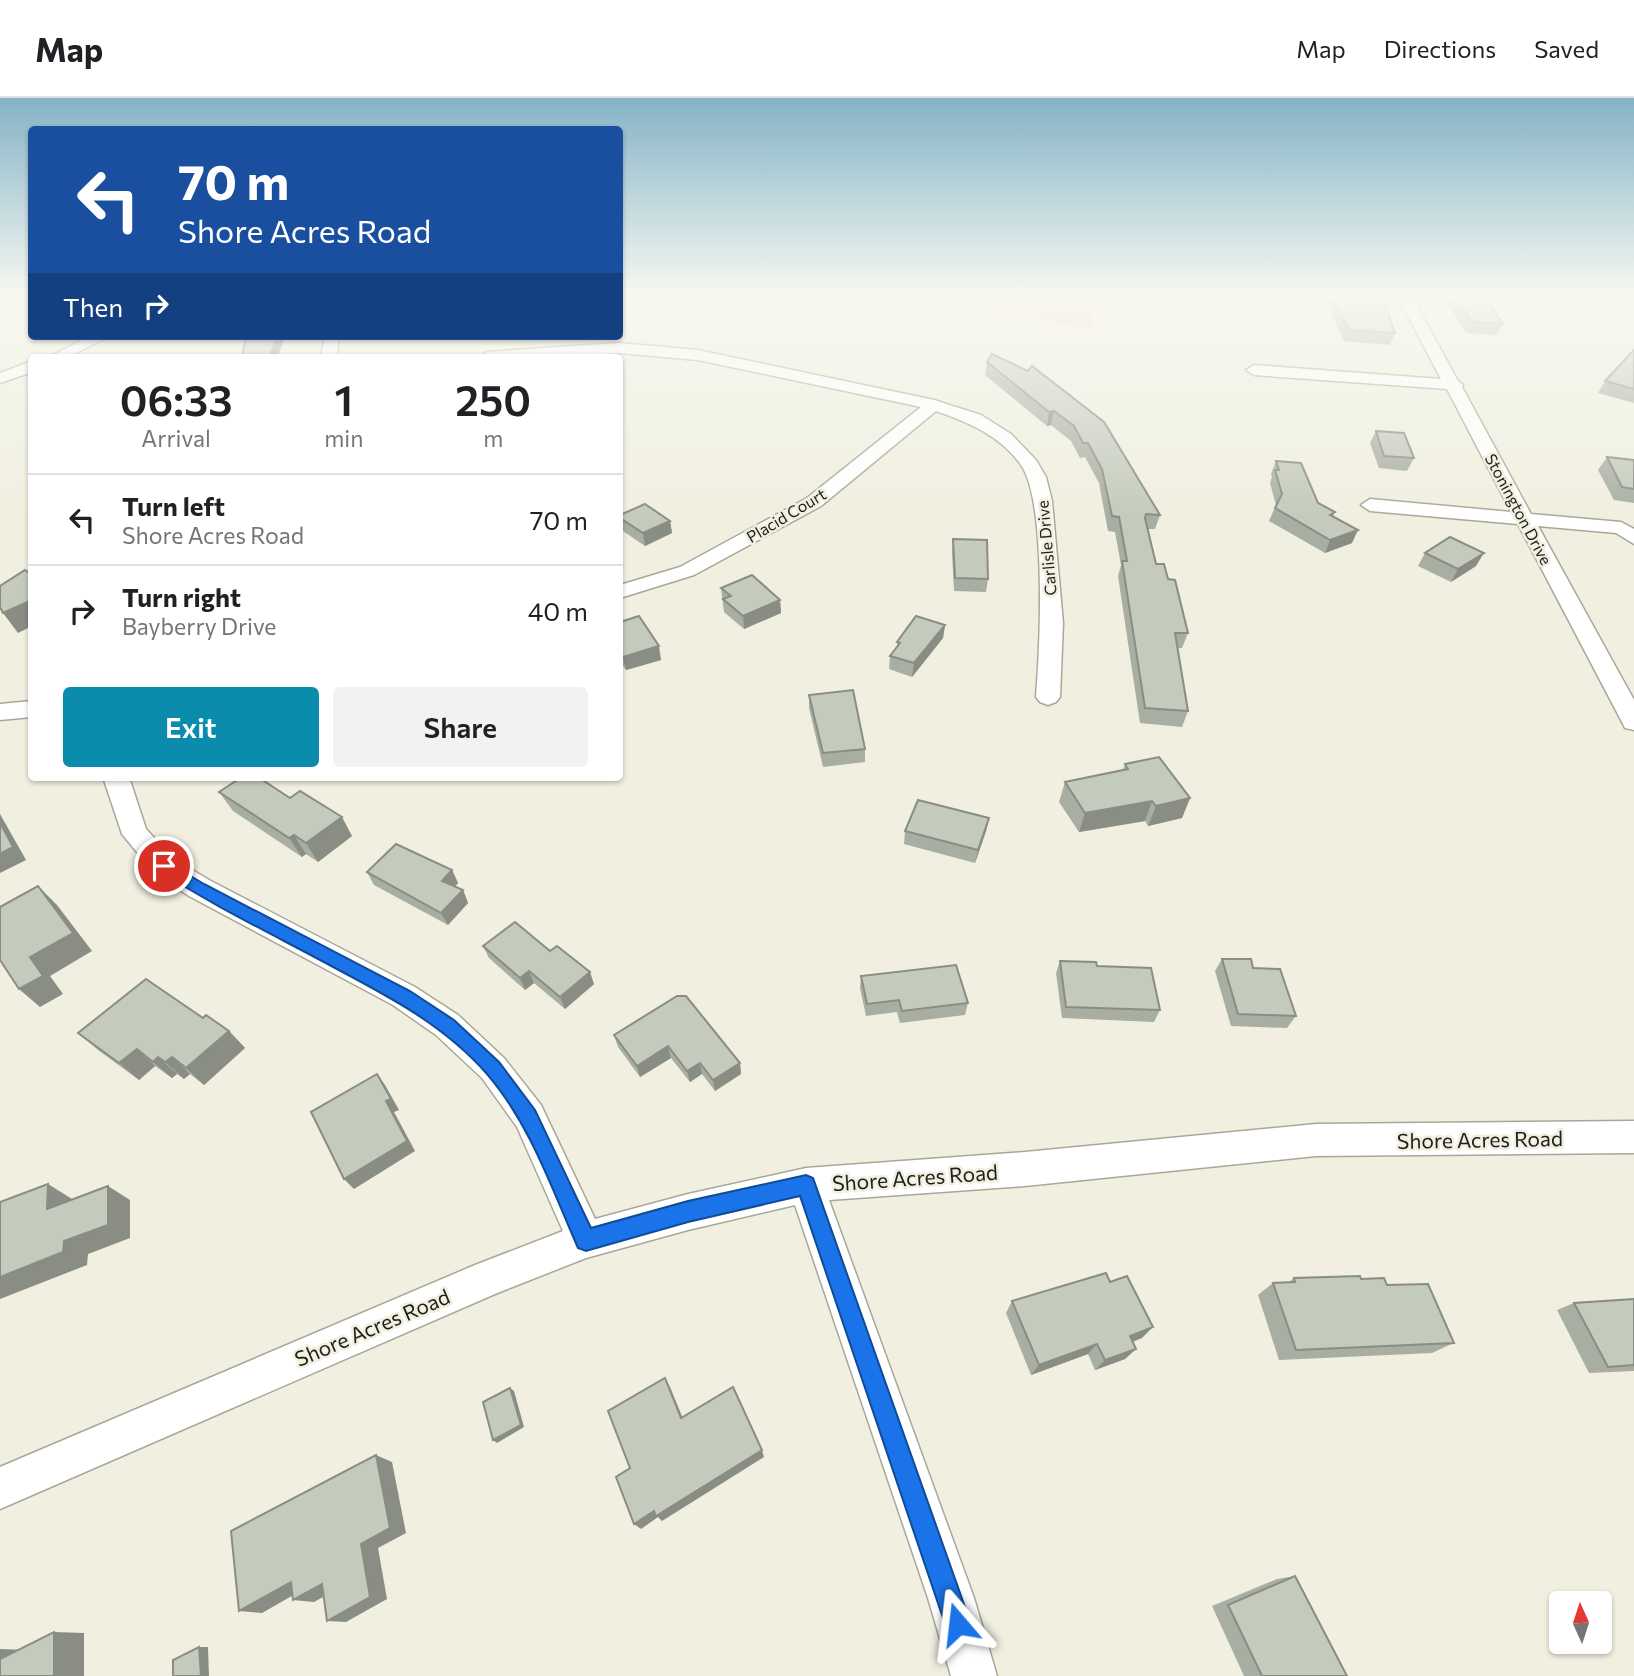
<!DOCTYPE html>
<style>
body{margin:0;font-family:Commissioner,sans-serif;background:#f2f2f2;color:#202124;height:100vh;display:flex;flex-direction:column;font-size:26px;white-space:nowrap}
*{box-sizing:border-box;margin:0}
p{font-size:23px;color:#757577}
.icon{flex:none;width:38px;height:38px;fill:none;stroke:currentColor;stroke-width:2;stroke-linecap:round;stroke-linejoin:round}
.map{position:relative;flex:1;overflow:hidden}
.sheet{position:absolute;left:28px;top:256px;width:595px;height:427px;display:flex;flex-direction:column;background:#fff;border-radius:7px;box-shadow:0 2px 5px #0004}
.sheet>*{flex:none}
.banner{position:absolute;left:28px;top:28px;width:595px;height:214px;border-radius:7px;box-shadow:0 2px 5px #0004;background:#1a4fa0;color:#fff;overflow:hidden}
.needle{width:46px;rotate:357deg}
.buttons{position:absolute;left:1549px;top:1493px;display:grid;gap:14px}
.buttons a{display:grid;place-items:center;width:63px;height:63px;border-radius:7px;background:#fff;box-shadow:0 2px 5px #0004;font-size:35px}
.pin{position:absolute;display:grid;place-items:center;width:60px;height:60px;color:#fff;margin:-30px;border:4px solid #fff;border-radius:50%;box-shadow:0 2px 7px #0007}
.me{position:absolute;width:77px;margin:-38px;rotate:343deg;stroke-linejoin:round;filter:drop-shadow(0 0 5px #0008)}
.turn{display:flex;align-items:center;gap:24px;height:147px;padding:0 35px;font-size:32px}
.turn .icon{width:91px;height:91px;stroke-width:2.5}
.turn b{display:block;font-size:49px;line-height:60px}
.then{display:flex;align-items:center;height:66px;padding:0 35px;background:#0003;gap:14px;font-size:26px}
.eta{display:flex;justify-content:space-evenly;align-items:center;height:119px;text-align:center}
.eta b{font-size:42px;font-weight:600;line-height:49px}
.primary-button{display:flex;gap:14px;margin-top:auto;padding:14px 35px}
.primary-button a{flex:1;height:80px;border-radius:7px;background:#0b8cac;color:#fff;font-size:28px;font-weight:600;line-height:80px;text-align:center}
.primary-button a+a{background:#f2f2f2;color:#202124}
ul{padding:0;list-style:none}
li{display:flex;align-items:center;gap:21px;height:91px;padding:0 35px;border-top:2px solid #e0e0e0}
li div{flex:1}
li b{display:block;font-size:26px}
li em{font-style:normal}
header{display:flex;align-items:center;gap:42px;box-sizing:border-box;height:98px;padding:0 35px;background:#fff;border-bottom:2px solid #e0e0e0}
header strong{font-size:33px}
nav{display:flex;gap:38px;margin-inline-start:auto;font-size:24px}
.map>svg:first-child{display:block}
.green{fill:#f0d1bf}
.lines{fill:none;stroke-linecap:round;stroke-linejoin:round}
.minor-casing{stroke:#a8a799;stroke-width:3}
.minor{fill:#fff;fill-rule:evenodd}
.wall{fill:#a9aea2}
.shaded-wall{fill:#898d84}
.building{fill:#c4cabc;stroke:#898d84;stroke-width:2}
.route{fill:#1a73e8;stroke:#114b97;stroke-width:2}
.labels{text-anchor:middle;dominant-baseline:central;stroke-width:5;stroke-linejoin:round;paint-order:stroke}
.far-street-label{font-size:16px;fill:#1f1f19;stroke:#f0efe0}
.near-street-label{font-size:21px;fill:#1f1f19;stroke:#f0efe0}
</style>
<header>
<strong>Map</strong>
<nav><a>Map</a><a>Directions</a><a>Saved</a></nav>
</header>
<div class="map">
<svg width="1634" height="1578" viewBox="0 0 1634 1578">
<rect width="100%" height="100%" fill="#f0efe0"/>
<polygon class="green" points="950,199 1095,199 1091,233"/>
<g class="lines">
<g class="minor-casing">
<g id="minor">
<polygon points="1398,199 1412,199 1458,283 1463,287 1462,289 1531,416 1621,424 1634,431 1634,446 1616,435 1538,428 1634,602 1634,632 1625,630 1622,624 1518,426 1370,413 1361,407 1370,401 1511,414 1447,291 1254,277 1246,272 1254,267 1441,281"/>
<polygon points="90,238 109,238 69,259 49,259"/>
<polygon points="325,238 339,238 337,259 321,259"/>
<path d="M 619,245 L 698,252 L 934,302 L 981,317 L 1011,336 L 1036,362 L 1046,379 L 1052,403 L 1063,525 L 1060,599 L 1056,604 L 1048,607 L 1040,604 L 1036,599 C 1040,550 1047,405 1021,367 C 1001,338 968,324 936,313 L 821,408 L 694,477 L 620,500 L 620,487 L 680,469 L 807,400 L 921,309 L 698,262 L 619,255 L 554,259 L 479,259 L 487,254 Z"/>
<polygon points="32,263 32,274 0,285 0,275"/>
<polygon points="32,603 32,619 0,622 0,606"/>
<polygon points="103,679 129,679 146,731 174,761 209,782 415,889 458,917 504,960 541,1007 595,1121 688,1096 806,1070 1025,1054 1316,1026 1634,1023 1634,1055 1316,1058 1025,1088 829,1102 974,1500 997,1578 951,1578 928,1500 795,1107 688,1132 586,1160 495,1196 0,1411 0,1369 475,1167 563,1133 517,1029 482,980 436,937 393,907 189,798 154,775 122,736"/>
</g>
</g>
<use href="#minor" class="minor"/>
</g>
<g class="wall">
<polygon points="1324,199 1382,199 1395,235 1390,247 1344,243 1324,200"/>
<polygon points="1443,199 1484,199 1503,226 1497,237 1466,235"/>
<polygon points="1634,252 1634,305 1598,295 1605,283"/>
<polygon points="987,264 1028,273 1160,417 1155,431 1148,431 1156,466 1168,481 1188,535 1182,550 1178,550 1188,613 1182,629 1140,625 1118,478 1121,467 1115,434 1108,433 1099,385 1085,359 1080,360 1071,343 1051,327 1047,328 985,277"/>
<polygon points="1376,333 1414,360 1407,373 1379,370 1370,345"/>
<polygon points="1607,359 1634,362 1634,405 1614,402 1598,372"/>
<polygon points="1276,363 1318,405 1335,414 1333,419 1352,445 1325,455 1269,423 1276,407 1270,385 1272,379 1271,376"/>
<polygon points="620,417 670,423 672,435 645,448 620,431"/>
<polygon points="953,441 988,481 986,494 954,493 952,454"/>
<polygon points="1425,455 1476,468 1451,484 1418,468"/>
<polygon points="721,490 780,502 781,515 744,531 724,514"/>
<polygon points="620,524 661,562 626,572 620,564"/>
<polygon points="945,527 943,540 912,579 889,571 890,558 897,550 897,544"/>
<polygon points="809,597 865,651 865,664 823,669 809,610"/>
<polygon points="1125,666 1190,700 1182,720 1148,728 1145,723 1079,734 1059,704 1065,684 1123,672"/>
<polygon points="219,694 290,700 352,738 318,764 306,756 302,759 233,713"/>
<polygon points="989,720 986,733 975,765 904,746 905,733"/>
<polygon points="452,772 458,785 455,789 463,792 468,805 448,827 374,787 367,774"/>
<polygon points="483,848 550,853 594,886 565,911 534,885 525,892 489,860"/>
<polygon points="1222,861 1253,870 1296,918 1287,930 1231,928 1215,873"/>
<polygon points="1060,863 1097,868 1160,912 1154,924 1062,920 1056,875"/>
<polygon points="861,878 968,905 965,917 900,925 897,914 866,918 860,890"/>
<polygon points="203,920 229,933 245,950 204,987 190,976 184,981 177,976 172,980 155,968 139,982 98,952 78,935"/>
<polygon points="614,937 740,965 741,976 715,993 702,976 690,984 671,960 640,979 618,949"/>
<polygon points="1294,1180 1361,1181 1387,1187 1454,1245 1432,1255 1279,1262 1258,1197 1273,1185 1289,1184"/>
<polygon points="1634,1201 1634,1273 1589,1275 1557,1212 1574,1205"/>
<polygon points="1012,1203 1142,1240 1133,1244 1136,1251 1125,1261 1095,1272 1088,1256 1031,1277 1006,1215"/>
<polygon points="1295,1478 1347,1578 1244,1578 1212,1508 1277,1481"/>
</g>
<g class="shaded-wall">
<polygon points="277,238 285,238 278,259 270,259"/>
<polygon points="388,238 413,238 413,239 389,241"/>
<polygon points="1054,313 1051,327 1047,328 1049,314"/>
<polygon points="670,423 672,435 645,448 643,435"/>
<polygon points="1358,432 1352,445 1325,455 1330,442"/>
<polygon points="1484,455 1476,468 1451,484 1458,471"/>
<polygon points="32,502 32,528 18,535 3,515"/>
<polygon points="780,502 781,515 744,531 743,518"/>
<polygon points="945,527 943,540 912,579 914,565"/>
<polygon points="659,548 661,562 626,572 623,559"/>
<polygon points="1190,700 1182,720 1148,728 1156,708"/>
<polygon points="1152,703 1145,723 1079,734 1085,715"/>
<polygon points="0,716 26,762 0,775"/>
<polygon points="342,719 352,738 318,764 306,745"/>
<polygon points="989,720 986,733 975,765 978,752"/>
<polygon points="294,737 306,756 302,759 289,740"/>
<polygon points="452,772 458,785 448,796 442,783"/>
<polygon points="38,788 57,807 92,853 50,878 63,896 40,909 19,891 30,859"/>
<polygon points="463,792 468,805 448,827 441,815"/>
<polygon points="529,873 534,885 525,892 520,880"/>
<polygon points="590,874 594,886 565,911 560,899"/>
<polygon points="229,933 245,950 204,987 186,970"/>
<polygon points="668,948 671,960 640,979 637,968"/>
<polygon points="137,951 155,968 139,982 119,965"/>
<polygon points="158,959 177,976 172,980 153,964"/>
<polygon points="172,959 190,976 184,981 165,964"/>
<polygon points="700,965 702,976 690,984 687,973"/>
<polygon points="740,965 741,976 715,993 713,982"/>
<polygon points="377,976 385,987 399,1012 394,1014 415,1053 354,1091 344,1081 386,1003"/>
<polygon points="48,1086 72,1101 71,1125 47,1111"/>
<polygon points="108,1088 130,1102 130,1140 88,1156 87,1167 0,1201 0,1179 64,1143"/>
<polygon points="1153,1229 1142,1240 1119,1248 1130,1238"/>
<polygon points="1097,1246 1088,1256 1031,1277 1039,1267"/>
<polygon points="1136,1251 1125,1261 1095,1272 1105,1262"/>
<polygon points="665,1280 670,1289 686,1328 681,1320"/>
<polygon points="510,1290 514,1293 524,1329 497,1345 493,1342"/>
<polygon points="762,1352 764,1359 662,1423 658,1419 641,1431 634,1426 654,1413"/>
<polygon points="376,1357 392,1364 406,1435 378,1450 387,1501 346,1524 327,1523 361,1446"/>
<polygon points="291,1484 311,1487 262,1515 239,1513"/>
<polygon points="322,1486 341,1489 314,1504 293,1502"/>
<polygon points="54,1534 84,1535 84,1578 54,1578"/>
<polygon points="199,1549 208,1549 209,1578 201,1578"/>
<polygon points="0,1551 29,1552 0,1563"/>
</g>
<g class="building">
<polygon points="1332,199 1382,199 1395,235 1349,232"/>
<polygon points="1455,199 1484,199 1503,226 1472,224"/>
<polygon points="246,238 277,238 270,259 242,259"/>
<polygon points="1634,252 1634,291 1605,283"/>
<polygon points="992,256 1028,273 1032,268 1104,324 1160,417 1146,416 1145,420 1156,466 1164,466 1168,481 1175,482 1188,535 1175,535 1188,613 1145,610 1122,463 1127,463 1119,419 1112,418 1102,371 1088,345 1083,345 1074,328 1054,313 1049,314 987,264"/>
<polygon points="1376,333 1404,335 1414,360 1384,358"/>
<polygon points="1607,359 1634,362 1634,391 1622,389"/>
<polygon points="1276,363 1301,365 1318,405 1335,414 1330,417 1358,432 1330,442 1275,410 1282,396 1275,372 1279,372"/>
<polygon points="645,406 670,423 643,435 620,420 620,417"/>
<polygon points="1450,439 1484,455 1458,471 1425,455"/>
<polygon points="953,441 987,442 988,481 955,480"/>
<polygon points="25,472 32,477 32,502 3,515 0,509 0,488"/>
<polygon points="752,477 780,502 743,518 723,501 731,498 721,490"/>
<polygon points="639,518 659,548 623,559 620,554 620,524"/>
<polygon points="916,518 945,527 914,565 890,558 900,545 897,544"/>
<polygon points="853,592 865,651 823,655 809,597"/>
<polygon points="1159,659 1190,700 1156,708 1152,703 1085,715 1065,684 1128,671 1125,666"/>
<polygon points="242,679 258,679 290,700 300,693 342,719 306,745 294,737 289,740 219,694"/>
<polygon points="918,702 989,720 978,752 905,733"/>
<polygon points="0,725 13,749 0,756"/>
<polygon points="396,746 452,772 442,783 463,792 441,815 367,774"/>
<polygon points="38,788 73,835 30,859 43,878 19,891 0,862 0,809"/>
<polygon points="515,824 550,853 557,848 590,874 560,899 529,873 520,880 483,848"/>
<polygon points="1222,861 1251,861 1253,870 1280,871 1296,918 1238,916"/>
<polygon points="1060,863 1096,864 1097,868 1151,870 1160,912 1066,909"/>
<polygon points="956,867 968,905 902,913 899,902 867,906 861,878"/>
<polygon points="146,881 203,920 206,917 229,933 186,970 172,959 165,964 158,959 153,964 137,951 119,965 78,935"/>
<polygon points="677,898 686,898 740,965 713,982 700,965 687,973 668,948 637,968 614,937"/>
<polygon points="377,976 391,1001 386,1003 407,1043 344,1081 311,1014"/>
<polygon points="48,1086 47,1111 108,1088 108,1127 64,1143 63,1154 0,1179 0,1104"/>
<polygon points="1106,1175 1110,1184 1127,1178 1153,1229 1130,1238 1136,1251 1105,1262 1097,1246 1039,1267 1012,1203"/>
<polygon points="1360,1178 1361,1181 1384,1180 1387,1187 1428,1186 1454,1245 1296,1252 1273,1185 1295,1184 1294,1180"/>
<polygon points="1634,1201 1634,1267 1608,1269 1574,1205"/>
<polygon points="665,1280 681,1320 733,1289 762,1352 656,1418 654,1413 634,1426 616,1379 630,1370 608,1313"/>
<polygon points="510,1290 521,1327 493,1342 483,1304"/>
<polygon points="376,1357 390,1430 361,1446 370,1499 327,1523 322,1486 293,1502 291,1484 239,1513 231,1433"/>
<polygon points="1295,1478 1347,1578 1262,1578 1228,1507"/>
<polygon points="54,1534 54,1578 0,1578 0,1561"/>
<polygon points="199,1549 201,1578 173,1578 173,1562"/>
</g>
<linearGradient id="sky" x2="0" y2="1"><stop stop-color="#84b3c7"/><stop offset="0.47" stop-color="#f8f8f1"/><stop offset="1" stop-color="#f8f8f1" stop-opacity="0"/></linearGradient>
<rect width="1634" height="420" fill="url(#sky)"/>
<path class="route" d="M 164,762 L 204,786 L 410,893 L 454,922 L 499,964 L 535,1012 L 591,1130 L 688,1103 L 806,1077 L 813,1080 L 971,1526 L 968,1535 L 958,1539 L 949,1535 L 945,1526 L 800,1098 L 688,1124 L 586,1153 L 578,1150 C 552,1091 530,1026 487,976 C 445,928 390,899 335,870 C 276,838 215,809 158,772 L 156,768 L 158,764 Z"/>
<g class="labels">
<g class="far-street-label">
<text transform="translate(1519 411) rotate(62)">Stonington Drive</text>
<text transform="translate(786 417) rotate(-31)">Placid Court</text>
<text transform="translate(1046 450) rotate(-95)">Carlisle Drive</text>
</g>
<g class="near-street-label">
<text transform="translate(1480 1041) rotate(-1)">Shore Acres Road</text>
<text transform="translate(915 1079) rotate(-4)">Shore Acres Road</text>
<text transform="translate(372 1229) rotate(-23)">Shore Acres Road</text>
</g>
</g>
</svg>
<div class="buttons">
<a><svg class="needle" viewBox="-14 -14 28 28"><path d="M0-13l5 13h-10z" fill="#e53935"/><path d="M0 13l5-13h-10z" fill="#757577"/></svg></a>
</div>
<div class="pin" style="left:164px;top:768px;background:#d93025"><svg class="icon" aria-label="arrive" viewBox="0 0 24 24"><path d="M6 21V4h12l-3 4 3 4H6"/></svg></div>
<svg class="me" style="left:958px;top:1526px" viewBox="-20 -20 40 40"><path d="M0-17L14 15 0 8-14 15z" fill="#1a73e8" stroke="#fff" stroke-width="4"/></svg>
<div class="banner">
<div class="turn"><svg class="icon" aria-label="left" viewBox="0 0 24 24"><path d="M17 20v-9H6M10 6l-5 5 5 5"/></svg><div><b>70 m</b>Shore Acres Road</div></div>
<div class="then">Then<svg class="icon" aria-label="right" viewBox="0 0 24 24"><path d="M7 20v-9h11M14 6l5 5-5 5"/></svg></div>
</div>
<section class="sheet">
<div class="eta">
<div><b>06:33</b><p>Arrival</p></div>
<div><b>1</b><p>min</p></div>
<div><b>250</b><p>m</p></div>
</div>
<ul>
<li><svg class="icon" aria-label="left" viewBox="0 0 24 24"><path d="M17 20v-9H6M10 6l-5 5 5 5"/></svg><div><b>Turn left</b><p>Shore Acres Road</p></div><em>70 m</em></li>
<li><svg class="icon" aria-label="right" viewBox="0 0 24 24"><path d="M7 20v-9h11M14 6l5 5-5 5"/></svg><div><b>Turn right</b><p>Bayberry Drive</p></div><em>40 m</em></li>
</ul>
<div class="primary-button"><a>Exit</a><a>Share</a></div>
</section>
</div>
